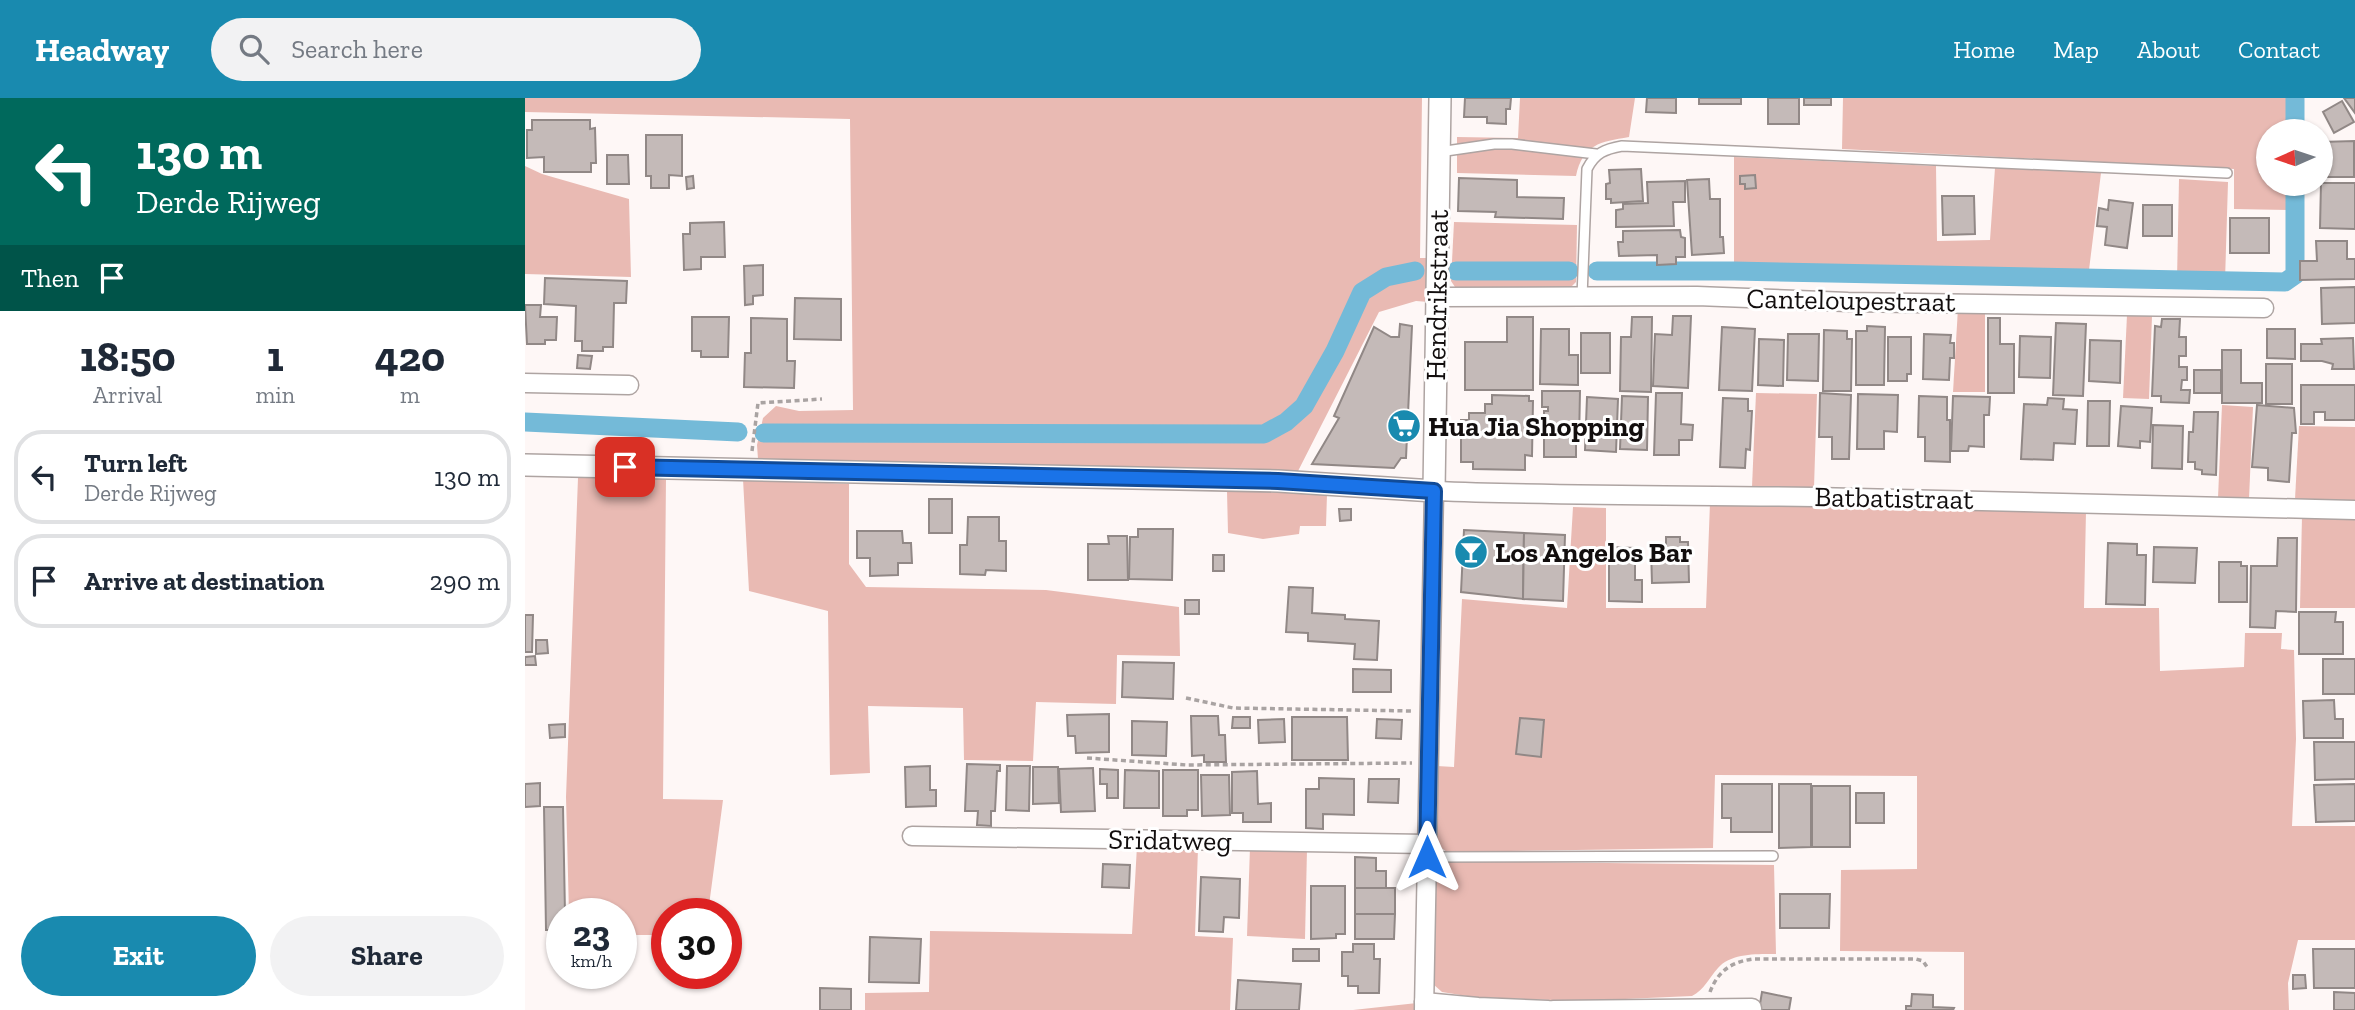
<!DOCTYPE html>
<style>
body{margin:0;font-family:"Zilla Slab",serif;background:#f2f2f3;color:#1f2937;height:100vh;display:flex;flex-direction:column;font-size:26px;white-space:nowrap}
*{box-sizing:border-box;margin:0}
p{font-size:23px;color:#747a83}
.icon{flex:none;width:38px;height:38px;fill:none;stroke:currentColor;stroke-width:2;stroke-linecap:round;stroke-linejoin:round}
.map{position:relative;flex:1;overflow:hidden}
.drawer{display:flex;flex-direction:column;background:#fff;width:525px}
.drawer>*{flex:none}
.banner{background:#00695c;color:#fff;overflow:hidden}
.needle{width:46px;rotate:267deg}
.tools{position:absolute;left:1731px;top:21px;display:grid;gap:14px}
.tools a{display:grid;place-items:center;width:77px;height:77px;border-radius:50%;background:#fff;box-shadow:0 2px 5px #0004;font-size:35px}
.speed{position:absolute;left:21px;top:800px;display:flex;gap:14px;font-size:35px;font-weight:700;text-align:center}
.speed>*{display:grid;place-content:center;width:91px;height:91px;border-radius:50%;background:#fff;box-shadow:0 2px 5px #0004;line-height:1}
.speed small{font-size:18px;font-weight:400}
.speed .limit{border:10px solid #d22;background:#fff;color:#111}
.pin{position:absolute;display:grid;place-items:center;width:60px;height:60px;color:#fff;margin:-30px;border-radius:14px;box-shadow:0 4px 10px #0006}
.me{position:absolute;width:77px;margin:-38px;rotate:0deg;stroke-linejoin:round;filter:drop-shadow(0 0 5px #0008)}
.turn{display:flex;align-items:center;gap:24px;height:147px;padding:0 21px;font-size:32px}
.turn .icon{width:91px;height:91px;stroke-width:2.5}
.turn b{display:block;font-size:49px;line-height:60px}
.then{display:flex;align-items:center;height:66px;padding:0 21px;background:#0003;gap:14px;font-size:26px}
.eta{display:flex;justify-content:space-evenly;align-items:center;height:119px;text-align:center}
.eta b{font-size:42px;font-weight:800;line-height:49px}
.cta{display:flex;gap:14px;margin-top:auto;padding:14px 21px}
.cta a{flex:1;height:80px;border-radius:42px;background:#198aaf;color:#fff;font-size:28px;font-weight:800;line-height:80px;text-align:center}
.cta a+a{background:#f2f2f3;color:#1f2937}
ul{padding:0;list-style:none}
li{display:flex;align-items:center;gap:21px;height:94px;margin:0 14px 10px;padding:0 7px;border:4px solid #e0e1e3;border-radius:28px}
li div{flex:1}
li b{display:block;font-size:26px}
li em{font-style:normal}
header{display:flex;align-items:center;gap:42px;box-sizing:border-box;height:98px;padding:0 35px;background:#198aaf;color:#fff}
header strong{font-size:33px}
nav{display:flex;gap:38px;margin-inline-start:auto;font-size:24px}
.search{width:490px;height:63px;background:#f2f2f3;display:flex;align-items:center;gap:18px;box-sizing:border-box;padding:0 24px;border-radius:38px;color:#747a83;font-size:26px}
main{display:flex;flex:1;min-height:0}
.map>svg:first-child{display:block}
.green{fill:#e9bab3}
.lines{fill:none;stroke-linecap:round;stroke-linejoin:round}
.canal{stroke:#74bad8;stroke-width:19}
.building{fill:#c4bab8;stroke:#918886;stroke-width:2}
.service-casing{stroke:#aea4a2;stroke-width:12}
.minor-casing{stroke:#aea4a2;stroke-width:21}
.tertiary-casing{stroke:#aea4a2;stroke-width:24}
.path{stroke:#a9a3a2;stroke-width:3.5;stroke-dasharray:5 3.5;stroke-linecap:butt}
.service{stroke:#fff;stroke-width:9}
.minor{stroke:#fff;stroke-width:18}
.tertiary{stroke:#fff;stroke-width:21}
.route-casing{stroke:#114b97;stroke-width:18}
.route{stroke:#1a73e8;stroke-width:12}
.labels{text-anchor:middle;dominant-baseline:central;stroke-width:6;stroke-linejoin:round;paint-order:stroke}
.street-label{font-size:28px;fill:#120e0e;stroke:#fff}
.poi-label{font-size:28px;font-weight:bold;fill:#120e0e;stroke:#fff;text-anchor:start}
</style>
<header>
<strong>Headway</strong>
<div class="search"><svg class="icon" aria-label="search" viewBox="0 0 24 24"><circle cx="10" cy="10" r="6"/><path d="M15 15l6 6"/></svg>Search here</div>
<nav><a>Home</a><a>Map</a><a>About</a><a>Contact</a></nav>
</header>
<main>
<section class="drawer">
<div class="banner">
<div class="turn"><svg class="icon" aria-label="left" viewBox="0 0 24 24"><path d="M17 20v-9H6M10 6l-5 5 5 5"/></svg><div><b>130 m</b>Derde Rijweg</div></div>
<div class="then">Then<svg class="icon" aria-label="arrive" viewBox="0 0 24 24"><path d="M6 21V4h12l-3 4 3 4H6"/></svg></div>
</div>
<div class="eta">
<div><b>18:50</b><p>Arrival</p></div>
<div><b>1</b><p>min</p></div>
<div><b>420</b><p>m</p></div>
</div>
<ul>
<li><svg class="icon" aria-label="left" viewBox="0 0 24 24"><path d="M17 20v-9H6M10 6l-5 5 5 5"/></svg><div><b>Turn left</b><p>Derde Rijweg</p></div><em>130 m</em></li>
<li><svg class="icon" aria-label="arrive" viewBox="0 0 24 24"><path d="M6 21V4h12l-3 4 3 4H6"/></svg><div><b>Arrive at destination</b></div><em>290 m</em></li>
</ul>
<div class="cta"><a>Exit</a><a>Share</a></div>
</section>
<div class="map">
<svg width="1830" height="912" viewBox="0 0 1830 912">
<rect width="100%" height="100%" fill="#fef7f6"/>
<g class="green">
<polygon points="0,0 897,0 895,160 905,160 904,204 891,203 854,214 771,377 246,363 233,361 232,347 238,320 251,308 274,313 328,312 325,21 0,14"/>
<path d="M 995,0 L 1110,0 L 1104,39 C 1075,44 1058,46 1051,78 L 932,75 L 932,39 L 993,40 Z"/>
<polygon points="1318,0 1770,0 1770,33 1743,33 1743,86 1770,86 1770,112 1709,111 1709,71 1317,51"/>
<polygon points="1209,59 1411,68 1412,143 1465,142 1470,70 1576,75 1563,180 1209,173"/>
<polygon points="0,68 17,76 104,101 106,179 0,176"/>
<polygon points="1654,81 1703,84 1700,183 1652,182"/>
<polygon points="929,124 1052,127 1051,184 1042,193 932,192 926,183"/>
<polygon points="1433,210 1460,210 1460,294 1428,294"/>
<polygon points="1602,217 1627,218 1624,301 1598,300"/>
<polygon points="1231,295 1292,296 1289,389 1227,389"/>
<polygon points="1697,307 1728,309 1724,401 1693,400"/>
<polygon points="1774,328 1830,329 1830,403 1770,401"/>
<polygon points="53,380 141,380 138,701 198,702 183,815 142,816 142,837 96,837 96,816 44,816 41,699"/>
<polygon points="218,381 324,386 324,466 341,489 521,492 654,509 655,558 592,557 591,606 511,604 508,663 439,662 438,610 343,608 345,675 305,677 303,513 224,493"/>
<polygon points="702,393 802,396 801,428 775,428 774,436 738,441 703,435"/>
<polygon points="1185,405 1561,413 1559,510 1634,510 1635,573 1719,569 1720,535 1757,535 1756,551 1769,552 1771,641 1767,728 1830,728 1830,842 1773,842 1763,885 1764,912 1439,912 1439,854 1315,853 1316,772 1392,771 1392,678 1190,677 1188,750 922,754 915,749 911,740 912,668 929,669 937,501 1042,510 1048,409 1081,410 1081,510 1181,510"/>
<polygon points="1777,418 1830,420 1830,510 1775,510"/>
<polygon points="612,748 673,750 670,838 708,840 705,912 340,912 340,895 404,894 405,833 607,836"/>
<polygon points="725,749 782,751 780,841 722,838"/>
<path d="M 915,763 L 1249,767 L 1251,856 C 1232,856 1206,855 1193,870 C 1184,880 1179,892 1167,898 L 1055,903 L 948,899 L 917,894 L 908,886 L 910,766 Z"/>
<polygon points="892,905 892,912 828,912"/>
</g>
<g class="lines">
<g class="canal">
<polyline points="1770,0 1770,33"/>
<polyline points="931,173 1044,173"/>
<polyline points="1072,173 1209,173 1760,184 1770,177 1770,86"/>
<polyline points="0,324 213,334"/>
<polyline points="239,335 739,336 761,324 779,308 810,253 837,194 861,179 890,173"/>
</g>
</g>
<g class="building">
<polygon points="940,0 986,0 985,11 981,11 981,26 962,25 962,19 939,19"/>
<polygon points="1122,0 1151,0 1151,15 1121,14"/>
<rect x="1174" y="0" width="42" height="6"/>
<rect x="1243" y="0" width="31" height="26"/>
<rect x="1279" y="0" width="27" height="7"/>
<polygon points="1819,0 1830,0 1830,15"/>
<polygon points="1817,3 1829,24 1809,35 1798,14"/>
<polygon points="7,22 65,22 65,31 70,30 71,65 66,65 66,74 19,74 19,59 2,60 2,32 7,32"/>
<polygon points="121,37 157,37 157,78 144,77 144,90 126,90 126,78 121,78"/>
<polygon points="1829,43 1829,79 1797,79 1796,44"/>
<polygon points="82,57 103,57 104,86 82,86"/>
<polygon points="1116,71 1118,103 1086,105 1086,101 1081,101 1081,86 1085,85 1084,72"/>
<polygon points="1230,77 1231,90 1220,91 1220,86 1215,86 1215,78"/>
<polygon points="168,78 169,90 162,91 161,79"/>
<polygon points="934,80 992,82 992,99 1039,100 1038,121 970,119 971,114 933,113"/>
<polygon points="1184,81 1185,101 1195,101 1195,139 1198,139 1199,155 1167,157 1162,82"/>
<polygon points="1160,83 1160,104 1148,104 1149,128 1091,129 1091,112 1098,111 1098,106 1123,105 1122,84"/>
<polygon points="1796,85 1830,85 1830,131 1795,130"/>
<polygon points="1417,98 1449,98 1450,136 1418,137"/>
<polygon points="1584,102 1608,105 1602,150 1580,147 1582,129 1572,128 1574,110 1583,112"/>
<rect x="1618" y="107" width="29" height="31"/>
<rect x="1705" y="120" width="39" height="35"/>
<polygon points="199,124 200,159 176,159 176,171 159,172 158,136 165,136 165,125"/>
<polygon points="1155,132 1156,139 1160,140 1160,159 1151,159 1151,166 1132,167 1132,157 1094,158 1093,144 1098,144 1098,133"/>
<polygon points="1791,143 1822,143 1822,161 1830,161 1830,181 1775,182 1775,163 1792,163"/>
<polygon points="238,167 238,197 228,198 228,206 220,207 219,168"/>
<polygon points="20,180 102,183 101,205 89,205 88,249 78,249 78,253 57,253 57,243 50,243 51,208 19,206"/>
<polygon points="1830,189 1830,225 1797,226 1796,190"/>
<polygon points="270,200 316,201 316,242 269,241"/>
<polygon points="0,207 16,207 15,219 32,219 31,242 20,242 20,246 2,246"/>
<polygon points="1148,218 1166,218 1163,290 1128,288 1130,236 1147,237"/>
<polygon points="167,219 204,219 203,259 176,259 176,253 167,253"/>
<polygon points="982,219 1008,219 1008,292 940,292 940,244 982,244"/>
<polygon points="1107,219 1127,219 1126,294 1095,293 1096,239 1106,239"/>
<polygon points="226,220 262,221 262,263 270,263 269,290 219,289 220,255 226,255"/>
<polygon points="1463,220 1475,220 1475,246 1489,246 1489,295 1463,295"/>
<polygon points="1637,221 1655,221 1654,239 1661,239 1661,258 1654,258 1654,269 1662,269 1662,282 1657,282 1656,292 1665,292 1664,305 1636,304 1636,298 1627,298 1630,228 1636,229"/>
<polygon points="1531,225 1561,226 1558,298 1528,297"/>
<polygon points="875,226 887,228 881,360 876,360 869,370 787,366 814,320 809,318 849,229 866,239 874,239"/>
<polygon points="1342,228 1360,229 1359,287 1331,287 1331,233 1342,233"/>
<polygon points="1197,229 1230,231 1227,293 1194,292"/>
<polygon points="1016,231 1044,231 1044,257 1053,257 1053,287 1015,286"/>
<polygon points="1742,231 1770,231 1770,261 1742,260"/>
<polygon points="1299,232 1322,233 1322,241 1327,241 1326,293 1298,293"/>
<rect x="1056" y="235" width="29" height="40"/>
<polygon points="1263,236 1294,236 1293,283 1262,282"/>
<polygon points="1399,236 1426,237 1425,245 1429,245 1429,260 1425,260 1424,282 1398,281"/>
<polygon points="1495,238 1526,239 1525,280 1494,279"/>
<polygon points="1363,239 1386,239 1386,276 1382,276 1382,283 1363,283"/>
<polygon points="1828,240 1829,271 1807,271 1808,266 1797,263 1776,263 1776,246 1797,246 1796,241"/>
<polygon points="1234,241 1259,242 1258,288 1233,287"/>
<polygon points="1565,242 1596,243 1595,285 1564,283"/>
<polygon points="1697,252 1716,252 1716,285 1737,285 1737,305 1697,305"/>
<polygon points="53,257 67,258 65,271 52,270"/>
<rect x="1741" y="266" width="26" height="40"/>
<rect x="1669" y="272" width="27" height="23"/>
<polygon points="1776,287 1830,287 1830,322 1800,322 1800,314 1789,314 1789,326 1776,326"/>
<polygon points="1017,293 1055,293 1054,344 1051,344 1051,359 1019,359 1019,313 1023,313 1023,309 1017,309"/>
<polygon points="1131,295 1157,295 1156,326 1168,327 1167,342 1154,342 1154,357 1129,357"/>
<polygon points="1295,295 1326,297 1324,361 1307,361 1307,339 1294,339"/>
<polygon points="1333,296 1373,297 1372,334 1359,333 1359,351 1332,351"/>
<polygon points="967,297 1004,298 1004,303 1008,303 1007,358 1000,357 1000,372 948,371 948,364 936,364 936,322 944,322 944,315 960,315 960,306 967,306"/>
<polygon points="1097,298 1123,299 1122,352 1095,351"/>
<polygon points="1394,298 1422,299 1422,322 1425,322 1425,364 1400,363 1400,339 1393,339"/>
<polygon points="1428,298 1465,299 1464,317 1459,317 1459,349 1444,348 1443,353 1426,353"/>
<polygon points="1062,299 1093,301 1091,354 1060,352"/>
<polygon points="1198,300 1223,301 1223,313 1227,313 1225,352 1221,351 1220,370 1195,369"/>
<polygon points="1523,300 1539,301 1538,311 1552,312 1550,346 1529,345 1528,362 1496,361 1499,306 1522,307"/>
<polygon points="1563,303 1585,303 1584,348 1562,348"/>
<polygon points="1732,307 1769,310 1771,335 1767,335 1764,384 1743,382 1743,370 1727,369"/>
<polygon points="1596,308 1627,310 1625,344 1615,343 1615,350 1593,348"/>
<polygon points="1669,314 1693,314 1691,377 1677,376 1677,372 1670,371 1670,364 1663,364 1664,334 1668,334"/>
<polygon points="1628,327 1658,328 1657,371 1627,370"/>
<rect x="404" y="401" width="23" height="34"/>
<polygon points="814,411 826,411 826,422 815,423"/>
<polygon points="443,419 474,419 474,443 481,443 481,473 461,472 460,477 435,476 435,447 442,447"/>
<polygon points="613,431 648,431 647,482 604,481 605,439 613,439"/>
<polygon points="939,432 999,435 998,501 936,494"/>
<polygon points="332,433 377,433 378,445 386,445 387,465 373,465 373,477 345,478 345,460 332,460"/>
<polygon points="999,435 1040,437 1038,503 998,501"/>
<polygon points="583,438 602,438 603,482 563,482 563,446 584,446"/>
<polygon points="1141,439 1155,439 1155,444 1163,444 1164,484 1127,485 1126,452 1141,452"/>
<polygon points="1753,440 1772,440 1771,514 1751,513 1750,530 1725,529 1726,468 1752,468"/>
<polygon points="1583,445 1612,446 1612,457 1621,457 1620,507 1581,506"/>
<polygon points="1084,449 1110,450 1110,482 1117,482 1117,504 1084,503"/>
<polygon points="1629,449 1672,450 1670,485 1628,484"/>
<rect x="688" y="457" width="11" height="16"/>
<polygon points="1694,464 1716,464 1716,468 1722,468 1722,504 1694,504"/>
<polygon points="764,489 788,490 787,515 820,517 820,521 854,523 852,562 829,561 830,546 783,543 783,535 761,534"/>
<rect x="660" y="502" width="14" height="14"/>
<polygon points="1774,514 1811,514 1810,524 1818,524 1818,556 1774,556"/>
<polygon points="0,517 8,517 7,554 0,554"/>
<polygon points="11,542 22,542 23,555 11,556"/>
<polygon points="10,558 11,567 0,567 0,559"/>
<rect x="1798" y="561" width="32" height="35"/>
<polygon points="598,564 649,565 648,601 597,599"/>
<polygon points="828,571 866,572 866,594 828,594"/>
<polygon points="1809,602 1810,621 1818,621 1818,640 1779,640 1778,603"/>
<polygon points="584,616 584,654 551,655 550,638 543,638 542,617"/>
<polygon points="666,618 693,618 694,637 700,637 701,664 679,664 679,657 667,658"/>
<polygon points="708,619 725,619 725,630 707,630"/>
<polygon points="767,619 822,619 823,662 767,662"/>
<polygon points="995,620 1019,622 1016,659 991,656"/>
<polygon points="759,621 760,644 734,645 733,622"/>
<polygon points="852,621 877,622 876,641 851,640"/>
<polygon points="607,623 642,624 641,658 607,657"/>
<polygon points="40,626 40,639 25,640 24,627"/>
<polygon points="1789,644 1830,644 1830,681 1790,682"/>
<polygon points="442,666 475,667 475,673 472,673 470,713 466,713 466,728 452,727 453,713 440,713"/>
<polygon points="405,668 405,692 411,692 411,708 381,709 380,669"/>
<polygon points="482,668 505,668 504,713 481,712"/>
<polygon points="508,669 533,669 534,705 508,706"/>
<polygon points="568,670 570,713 536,714 534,671"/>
<polygon points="575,671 593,672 593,700 582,700 582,686 575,686"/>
<polygon points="600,672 634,673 634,710 599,710"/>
<polygon points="638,672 673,672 673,712 662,712 662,718 638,718"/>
<polygon points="732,673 733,706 746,705 746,724 718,724 718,715 707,715 707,674"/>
<polygon points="676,677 704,677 705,717 677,718"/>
<polygon points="794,680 829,681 829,717 798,716 798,731 781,730 781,691 794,691"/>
<polygon points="844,681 874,681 873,705 843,704"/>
<polygon points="15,685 15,708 0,709 0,686"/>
<polygon points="1197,686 1247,686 1247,734 1206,734 1206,720 1197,720"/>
<polygon points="1254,686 1286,686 1286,749 1254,750"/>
<polygon points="1830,686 1830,723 1791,724 1789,687"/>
<rect x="1287" y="688" width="38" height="61"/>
<rect x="1331" y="695" width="28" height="30"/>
<polygon points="19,709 38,709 40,816 37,816 37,832 21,832"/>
<polygon points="830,759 851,760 851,773 861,773 861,790 830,790"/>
<polygon points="578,766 605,767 604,790 577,789"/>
<polygon points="676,779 715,781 714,820 699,819 698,834 674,833"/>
<polygon points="786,788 820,788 820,836 811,836 811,840 786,841"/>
<rect x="830" y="790" width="40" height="26"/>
<polygon points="1255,796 1305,796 1304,830 1255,830"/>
<polygon points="830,816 870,816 869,841 830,841"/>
<polygon points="345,839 396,841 394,885 344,884"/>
<polygon points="828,846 849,846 849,861 855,861 854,895 833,895 833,888 823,888 823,878 817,878 817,854 828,854"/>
<rect x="768" y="851" width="26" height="12"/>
<polygon points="1788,851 1830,851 1830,890 1789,890"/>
<polygon points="1768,877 1780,877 1781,890 1768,891"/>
<polygon points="713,882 776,886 774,912 711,912"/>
<polygon points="295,890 326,891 326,912 295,912"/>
<polygon points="1237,894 1266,900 1264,912 1234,912"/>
<polygon points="1809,894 1830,895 1830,912 1809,912"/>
<polygon points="1387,896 1408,897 1408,909 1429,910 1428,912 1381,912 1381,908 1386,908"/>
</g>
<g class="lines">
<g class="service-casing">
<g id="service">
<polyline points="914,54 969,46 987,46 1071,56"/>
<path d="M 1057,199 L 1062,71 C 1070,55 1080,51 1097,48 L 1702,75"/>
<polyline points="902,759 1248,758"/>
</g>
</g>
<g class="minor-casing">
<g id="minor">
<polyline points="913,199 1172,198 1323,204 1739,210"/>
<polyline points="0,285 104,287"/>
<polyline points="387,738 902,746"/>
<polyline points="899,904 953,909 1023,912"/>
<path d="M 899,912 L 909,393 C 1036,398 1163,397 1290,399 C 1470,402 1650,406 1830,412"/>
<polyline points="1028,912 1227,910"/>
</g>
</g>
<g class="tertiary-casing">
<polyline id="tertiary" points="0,367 753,383 909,393 915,0"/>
</g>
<g class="path">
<polyline points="227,353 233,305 297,301"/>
<polyline points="661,600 708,610 887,613"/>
<polyline points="562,660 662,667 887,665"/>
<path d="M 1185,894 C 1193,873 1206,864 1228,861 L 1391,861 L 1398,863 L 1402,869"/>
</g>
<use href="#service" class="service"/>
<use href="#minor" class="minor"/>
<use href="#tertiary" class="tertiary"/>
</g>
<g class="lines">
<g class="route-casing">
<polyline id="route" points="100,369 753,383 909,393 902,759"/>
</g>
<use href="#route" class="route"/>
</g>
<defs>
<g id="supermarket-disc" transform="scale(1.75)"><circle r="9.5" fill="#198aaf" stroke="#fff"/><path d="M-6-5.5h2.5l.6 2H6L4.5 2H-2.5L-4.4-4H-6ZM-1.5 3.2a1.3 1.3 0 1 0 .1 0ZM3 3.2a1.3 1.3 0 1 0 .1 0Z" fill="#fff"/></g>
<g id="bar-disc" transform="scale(1.75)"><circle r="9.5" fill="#198aaf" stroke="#fff"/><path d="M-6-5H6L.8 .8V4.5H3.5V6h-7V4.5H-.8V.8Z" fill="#fff"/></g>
</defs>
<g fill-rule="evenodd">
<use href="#supermarket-disc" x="879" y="328"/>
<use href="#bar-disc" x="946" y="454"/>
</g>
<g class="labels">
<g class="street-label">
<text transform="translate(912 197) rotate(-89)">Hendrikstraat</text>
<text transform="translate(1326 202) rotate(1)">Canteloupestraat</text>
<text transform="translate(1369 400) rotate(1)">Batbatistraat</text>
<text transform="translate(645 742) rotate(1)">Sridatweg</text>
</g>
<g class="poi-label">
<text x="903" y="328">Hua Jia Shopping</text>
<text x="970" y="454">Los Angelos Bar</text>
</g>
</g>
</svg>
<div class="tools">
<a><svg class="needle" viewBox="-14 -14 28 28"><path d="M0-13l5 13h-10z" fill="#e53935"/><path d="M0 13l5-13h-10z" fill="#747a83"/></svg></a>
</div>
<div class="speed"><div>23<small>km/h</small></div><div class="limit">30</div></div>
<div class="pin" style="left:100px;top:369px;background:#d93025"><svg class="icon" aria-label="arrive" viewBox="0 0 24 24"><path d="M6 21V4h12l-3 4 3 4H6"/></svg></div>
<svg class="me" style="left:902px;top:759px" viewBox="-20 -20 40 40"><path d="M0-17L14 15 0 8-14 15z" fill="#1a73e8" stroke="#fff" stroke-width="4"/></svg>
</div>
</main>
